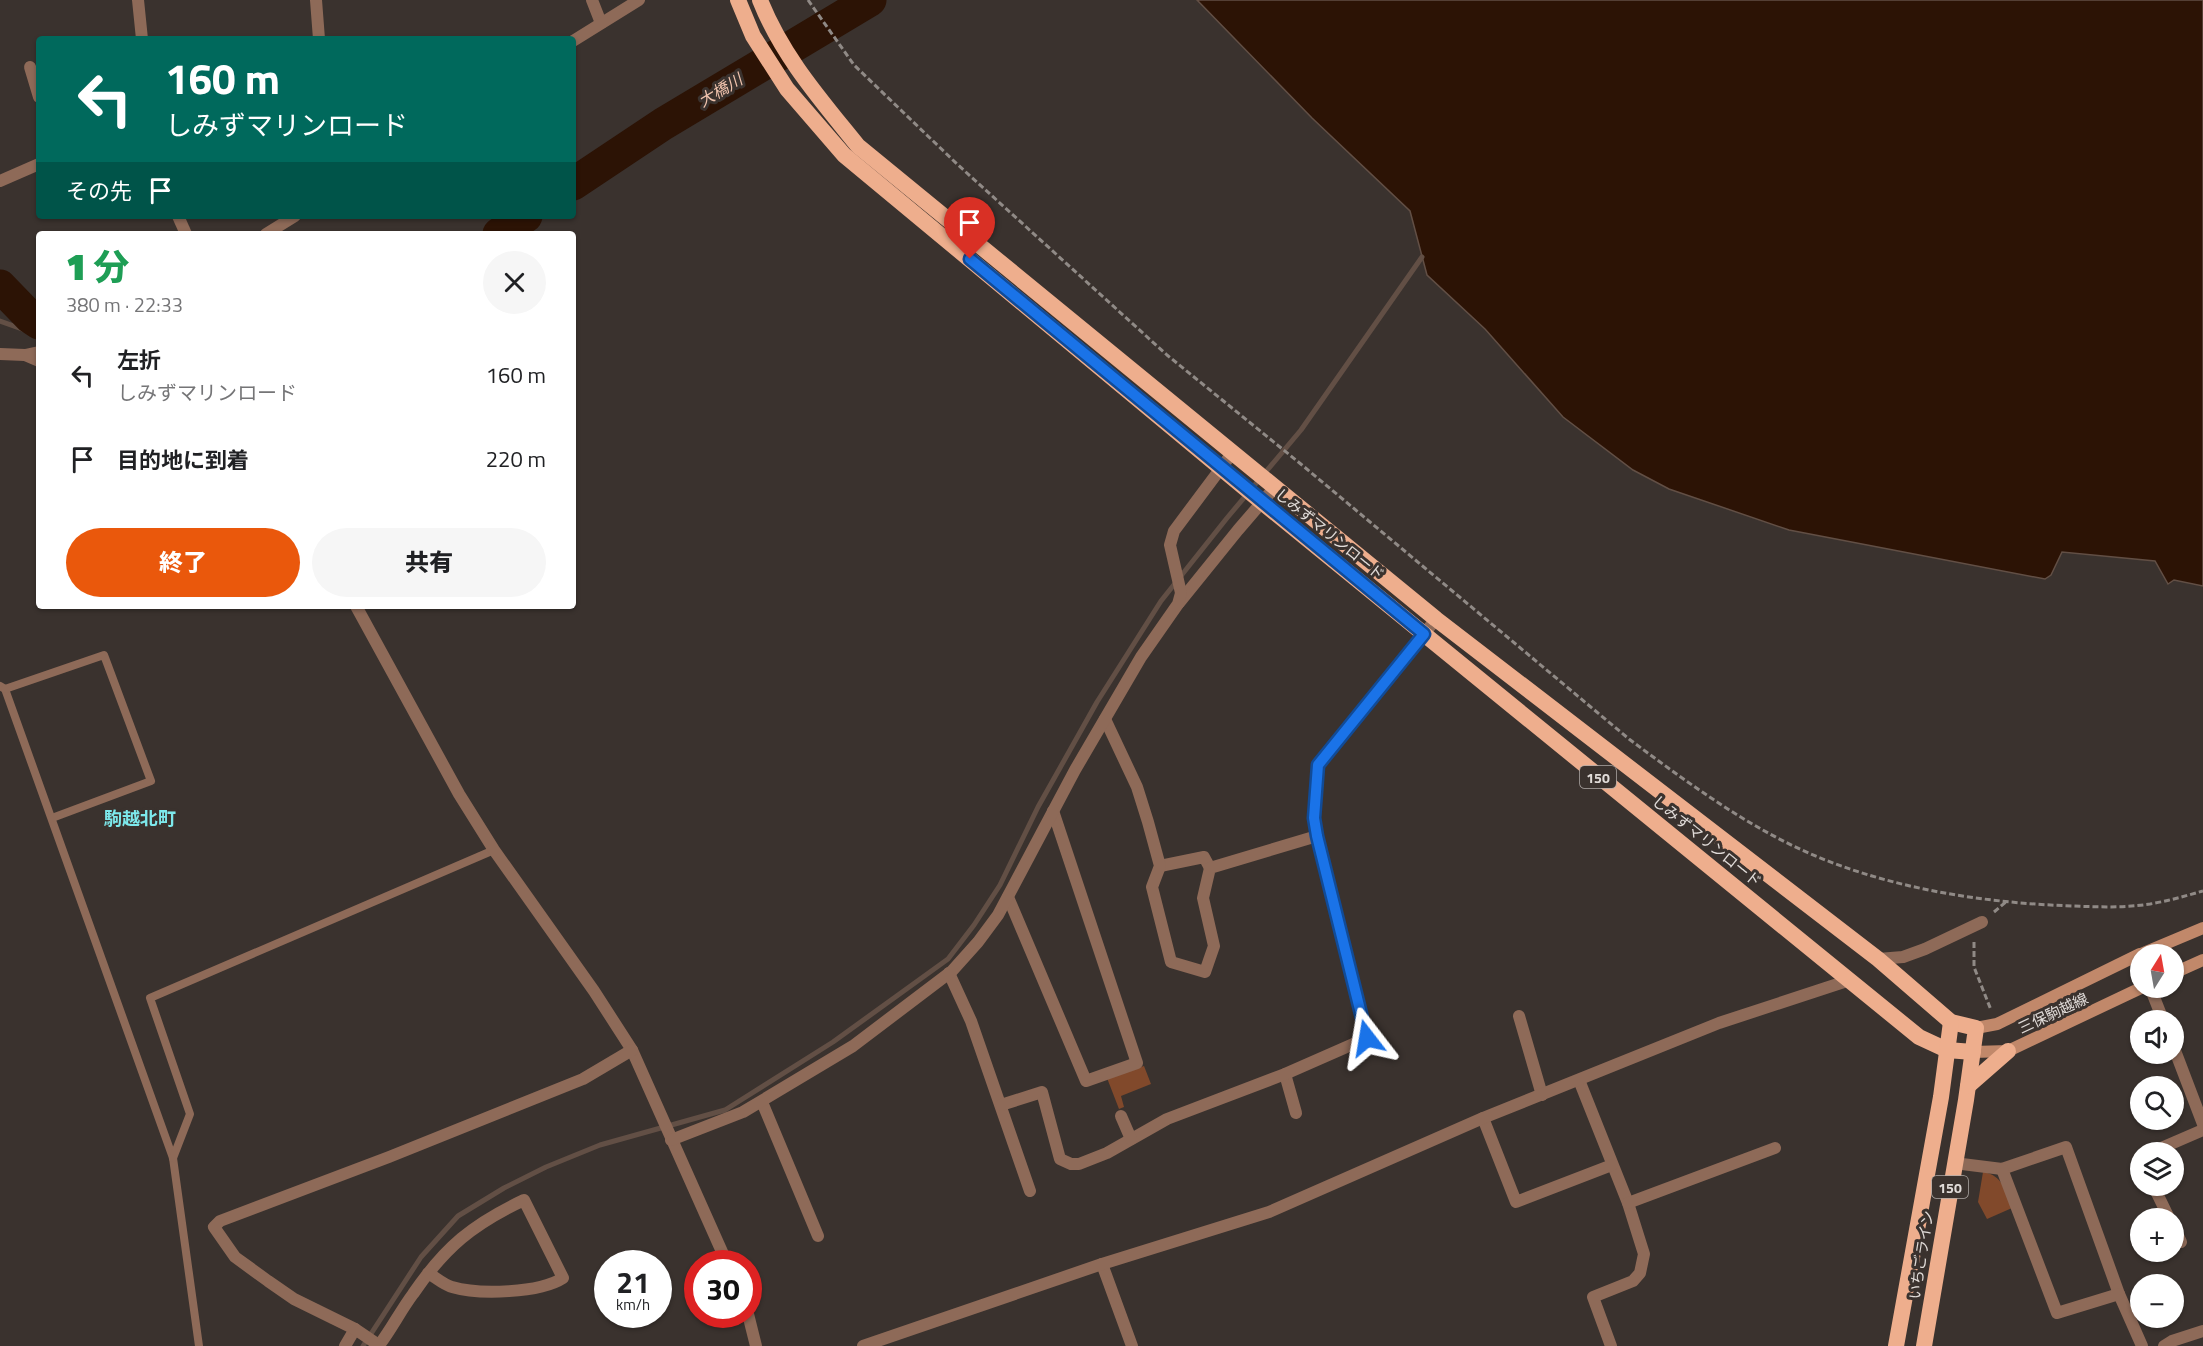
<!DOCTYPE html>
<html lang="ja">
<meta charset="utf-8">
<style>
body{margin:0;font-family:"Titillium Web","Noto Sans JP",sans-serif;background:#f6f6f6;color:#202124;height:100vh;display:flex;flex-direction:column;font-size:22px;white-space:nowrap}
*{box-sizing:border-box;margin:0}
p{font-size:20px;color:#757577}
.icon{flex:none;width:33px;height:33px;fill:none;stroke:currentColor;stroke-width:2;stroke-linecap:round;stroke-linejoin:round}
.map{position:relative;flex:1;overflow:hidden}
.details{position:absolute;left:36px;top:231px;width:540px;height:378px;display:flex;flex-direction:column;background:#fff;border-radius:6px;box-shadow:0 2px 4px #0004}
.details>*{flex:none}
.banner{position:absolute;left:36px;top:36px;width:540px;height:183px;border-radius:6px;box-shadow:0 2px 4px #0004;background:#00695c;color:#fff;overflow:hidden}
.needle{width:39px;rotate:11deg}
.tools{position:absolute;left:2130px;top:944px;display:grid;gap:12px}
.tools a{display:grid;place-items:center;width:54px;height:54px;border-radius:50%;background:#fff;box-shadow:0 2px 4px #0004;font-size:30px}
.speed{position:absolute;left:594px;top:1250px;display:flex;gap:12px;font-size:30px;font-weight:700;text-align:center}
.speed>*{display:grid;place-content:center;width:78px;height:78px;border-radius:50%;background:#fff;box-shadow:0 2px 4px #0004;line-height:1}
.speed small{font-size:15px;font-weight:400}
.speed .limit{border:9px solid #d22;background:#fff;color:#111}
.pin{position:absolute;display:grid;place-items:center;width:51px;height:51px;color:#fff;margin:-62px -26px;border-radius:50% 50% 50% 0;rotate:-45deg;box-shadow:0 0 6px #0007}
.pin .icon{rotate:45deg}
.me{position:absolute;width:66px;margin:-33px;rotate:346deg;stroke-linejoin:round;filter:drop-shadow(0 0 4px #0008)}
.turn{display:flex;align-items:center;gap:21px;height:126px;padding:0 30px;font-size:27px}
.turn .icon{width:78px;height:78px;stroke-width:2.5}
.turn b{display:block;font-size:42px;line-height:51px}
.then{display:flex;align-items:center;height:57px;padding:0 30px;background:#0003;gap:12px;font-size:22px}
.round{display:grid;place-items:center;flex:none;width:63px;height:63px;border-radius:32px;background:#f6f6f6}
.summary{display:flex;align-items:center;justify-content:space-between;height:102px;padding:0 30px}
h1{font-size:36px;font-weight:800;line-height:45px;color:#1e9e55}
.action{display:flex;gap:12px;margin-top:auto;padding:12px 30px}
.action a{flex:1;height:69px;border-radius:36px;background:#ea580c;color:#fff;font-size:24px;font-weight:800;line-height:69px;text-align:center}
.action a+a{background:#f6f6f6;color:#202124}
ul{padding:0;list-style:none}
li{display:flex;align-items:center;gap:18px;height:84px;padding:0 30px}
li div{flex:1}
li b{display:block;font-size:22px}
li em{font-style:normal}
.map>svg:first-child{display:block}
.green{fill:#81492b}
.water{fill:#2c1305;stroke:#624f45;stroke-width:1.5}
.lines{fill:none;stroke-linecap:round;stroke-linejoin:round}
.stream{stroke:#624f45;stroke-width:5}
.river{stroke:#2c1305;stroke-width:33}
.path{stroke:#908a86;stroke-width:3;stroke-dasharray:6 3;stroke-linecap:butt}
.service{stroke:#8e6a58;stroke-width:8}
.minor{stroke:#8e6a58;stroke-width:12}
.tertiary{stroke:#8e6a58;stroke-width:12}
.secondary{stroke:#c1886a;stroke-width:12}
.trunk{stroke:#eeae8d;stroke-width:16}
.route-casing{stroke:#114b97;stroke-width:15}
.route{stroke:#1a73e8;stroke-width:10}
.labels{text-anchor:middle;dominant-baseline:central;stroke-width:6;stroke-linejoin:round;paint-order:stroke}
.shield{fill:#3a322e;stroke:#afa9a6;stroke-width:1.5}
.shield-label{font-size:14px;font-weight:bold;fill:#e1dcd9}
.street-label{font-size:15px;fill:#e1dcd9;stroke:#3a322e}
.water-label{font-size:16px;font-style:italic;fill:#f0c3ad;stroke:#3a322e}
.quarter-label{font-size:18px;font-weight:bold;fill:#7de9ec;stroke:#3a322e}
</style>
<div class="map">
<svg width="2203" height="1346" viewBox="0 0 2203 1346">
<rect width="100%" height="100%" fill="#3a322e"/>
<g class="green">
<polygon points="1144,1066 1151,1084 1121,1096 1124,1107 1119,1109 1107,1078"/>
<path d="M 1983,1172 C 2003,1175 2006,1192 2012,1208 L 1987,1219 L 1978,1202 Z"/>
</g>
<polygon class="water" points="1197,0 2203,0 2203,586 2174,580 2168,584 2155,561 2062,552 2051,575 2045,579 1789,530 1669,489 1633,470 1563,417 1485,329 1427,275 1410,211 1312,118"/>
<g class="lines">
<g class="stream">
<polyline points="0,321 39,335"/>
<polyline points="363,1346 421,1257 458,1216 504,1188 546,1167 600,1145 725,1110 833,1042 948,959 974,925 1000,885 1038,807 1097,702 1161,601 1227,518 1301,430 1422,257"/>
</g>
<g class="river">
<polyline points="573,184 663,124 870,0"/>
<polyline points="499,234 526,216"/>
<polyline points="0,286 30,317 39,323"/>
</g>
<g class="path">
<path d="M 808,0 L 854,65 L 957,164 L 1167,355 L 1302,465 L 1629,739 C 1688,783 1750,829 1818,857 C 1898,890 1987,903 2072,906 C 2098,907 2124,908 2150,904 C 2168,901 2185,896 2203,891"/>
<polyline points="1994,912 2007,901"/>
<polyline points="1974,942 1974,967 1991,1010"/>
</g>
<g class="service">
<polyline points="0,686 5,689 173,1158 199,1346"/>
<polyline points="5,689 104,655 151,781 52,818"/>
<polyline points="173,1158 190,1114 150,998 494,850"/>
</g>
<g class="minor">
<polyline points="138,0 142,39"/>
<polyline points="316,0 319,39"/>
<polyline points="592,0 601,23"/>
<polyline points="30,67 39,97"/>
<polyline points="0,181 39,164"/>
<polyline points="178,216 186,234"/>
<polyline points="25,355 39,361"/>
<polyline points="1179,603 1238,530 1275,487"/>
<polyline points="356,606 459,794 494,850 594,991 632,1050 727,1263"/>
<polyline points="1317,836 1314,818 1318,765 1436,619"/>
<polyline points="1160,866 1204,857 1210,868"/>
<polyline points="1008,897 1086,1081 1137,1063 1053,811"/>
<polyline points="1878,959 1903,957 1925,949 1982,922"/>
<polyline points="949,973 971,1021 1030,1191"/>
<polyline points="2150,987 2163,1020"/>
<polyline points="1519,1016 1542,1095"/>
<polyline points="2174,1048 2203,1124"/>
<polyline points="1285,1074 1296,1113"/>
<polyline points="1579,1080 1628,1203 1644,1254 1640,1273 1633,1281 1593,1297 1611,1346"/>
<polyline points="762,1102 818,1236"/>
<polyline points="1001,1105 1042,1092 1060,1159 1071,1164 1079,1164 1107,1153 1167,1119 1285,1074 1367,1038 1317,836 1210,868 1203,898 1214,946 1205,972 1171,962 1152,887 1160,866 1148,822 1137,787 1105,719"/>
<polyline points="1121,1116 1131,1139"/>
<polyline points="1483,1118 1516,1202 1612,1165"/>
<polyline points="671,1140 743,1112 853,1046 952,971 978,942 998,915 1075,770 1141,657 1178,604 1181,593 1170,545 1174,531 1233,452"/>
<polyline points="2152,1152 2203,1130"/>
<polyline points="2140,1157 2140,1159"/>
<polyline points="1954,1163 2002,1169 2066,1147 2119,1294 2142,1346"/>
<polyline points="2002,1169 2057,1313 2119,1294"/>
<polyline points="2153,1185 2169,1218"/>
<polyline points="1628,1203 1775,1148"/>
<polyline points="2174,1227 2181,1242"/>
<polyline points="1102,1264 1132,1346"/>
<polyline points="748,1314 756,1346"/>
<path d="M 380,1344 C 392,1328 401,1310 413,1294 C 445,1247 473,1224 524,1200 L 563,1278 C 540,1293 479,1295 452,1287 C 444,1285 435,1277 428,1273"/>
<polyline points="345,1346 355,1329"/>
<polyline points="380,1346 355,1329 294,1299 268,1281 235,1257 214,1227 220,1221 389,1157 583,1079 632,1050"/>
<polyline points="863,1346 1102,1264 1269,1212 1483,1118 1719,1023 1850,980"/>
<polyline points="2164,1346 2172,1341 2203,1331"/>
</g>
<g class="tertiary">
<polyline points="573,41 639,0"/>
<polyline points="266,234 295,216"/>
<polyline points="0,354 25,355 39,352"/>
</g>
<g class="secondary">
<polyline points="2141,954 2203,928"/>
<polyline points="2174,973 2203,960"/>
<polyline points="1976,1028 1997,1024 2140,954"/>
<polyline points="1973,1052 2008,1051 2143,987"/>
</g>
<g class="trunk">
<polyline points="738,0 753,36 787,89 844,155 1263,503 1919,1037 1947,1050 1973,1052"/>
<path d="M 760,0 C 782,56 821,100 858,146 L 1436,619 L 1878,959 L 1951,1022 L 1976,1028 L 1966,1100 L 1924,1346"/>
<polyline points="1968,1086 2008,1051"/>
<polyline points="1896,1346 1941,1097 1951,1022"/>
</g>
</g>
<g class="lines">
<g class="route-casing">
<polyline id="route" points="970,259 1424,634 1318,765 1314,818 1317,836 1367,1038"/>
</g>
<use href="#route" class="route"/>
</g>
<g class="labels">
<g class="shield">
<rect x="1580" y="766" width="36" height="22" rx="4.5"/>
<rect x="1932" y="1176" width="36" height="22" rx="4.5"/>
</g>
<g class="shield-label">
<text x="1598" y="777">150</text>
<text x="1950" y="1187">150</text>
</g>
<g class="street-label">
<text transform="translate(1330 534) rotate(39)">しみずマリンロード</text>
<text transform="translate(1707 841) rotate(39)">しみずマリンロード</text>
<text transform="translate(2053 1013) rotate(-25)">三保駒越線</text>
<text transform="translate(1921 1255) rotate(-81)">いちごライン</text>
</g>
<g class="water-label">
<text transform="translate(720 90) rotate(-31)">大橋川</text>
</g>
<g class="quarter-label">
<text x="140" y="818">駒越北町</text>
</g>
</g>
</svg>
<div class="tools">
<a><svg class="needle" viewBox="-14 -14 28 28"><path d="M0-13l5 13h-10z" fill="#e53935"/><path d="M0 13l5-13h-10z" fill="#757577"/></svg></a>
<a><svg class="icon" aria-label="sound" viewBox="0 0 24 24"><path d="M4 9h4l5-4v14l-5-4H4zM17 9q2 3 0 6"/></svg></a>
<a><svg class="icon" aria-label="search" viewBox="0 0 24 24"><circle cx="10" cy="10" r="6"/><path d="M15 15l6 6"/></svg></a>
<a><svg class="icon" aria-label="layers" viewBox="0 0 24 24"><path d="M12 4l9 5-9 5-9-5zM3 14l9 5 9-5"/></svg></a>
<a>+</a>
<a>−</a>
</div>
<div class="speed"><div>21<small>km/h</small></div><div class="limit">30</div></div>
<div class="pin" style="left:970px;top:259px;background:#d93025"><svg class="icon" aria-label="arrive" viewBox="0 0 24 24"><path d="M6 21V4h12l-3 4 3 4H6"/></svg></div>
<svg class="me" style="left:1367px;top:1038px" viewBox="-20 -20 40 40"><path d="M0-17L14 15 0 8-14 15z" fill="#1a73e8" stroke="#fff" stroke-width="4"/></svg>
<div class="banner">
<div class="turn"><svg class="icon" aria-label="left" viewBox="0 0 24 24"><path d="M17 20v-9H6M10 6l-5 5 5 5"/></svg><div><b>160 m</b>しみずマリンロード</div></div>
<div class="then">その先<svg class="icon" aria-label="arrive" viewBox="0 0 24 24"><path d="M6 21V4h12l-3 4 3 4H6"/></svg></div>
</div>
<section class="details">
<div class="summary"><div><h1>1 分</h1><p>380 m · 22:33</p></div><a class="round"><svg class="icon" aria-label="close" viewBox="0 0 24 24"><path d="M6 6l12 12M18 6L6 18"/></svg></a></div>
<ul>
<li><svg class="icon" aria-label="left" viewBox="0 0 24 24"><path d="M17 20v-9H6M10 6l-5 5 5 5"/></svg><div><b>左折</b><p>しみずマリンロード</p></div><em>160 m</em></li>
<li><svg class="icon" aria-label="arrive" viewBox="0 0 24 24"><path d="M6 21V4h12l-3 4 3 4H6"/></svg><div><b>目的地に到着</b></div><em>220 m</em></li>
</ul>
<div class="action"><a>終了</a><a>共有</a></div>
</section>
</div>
